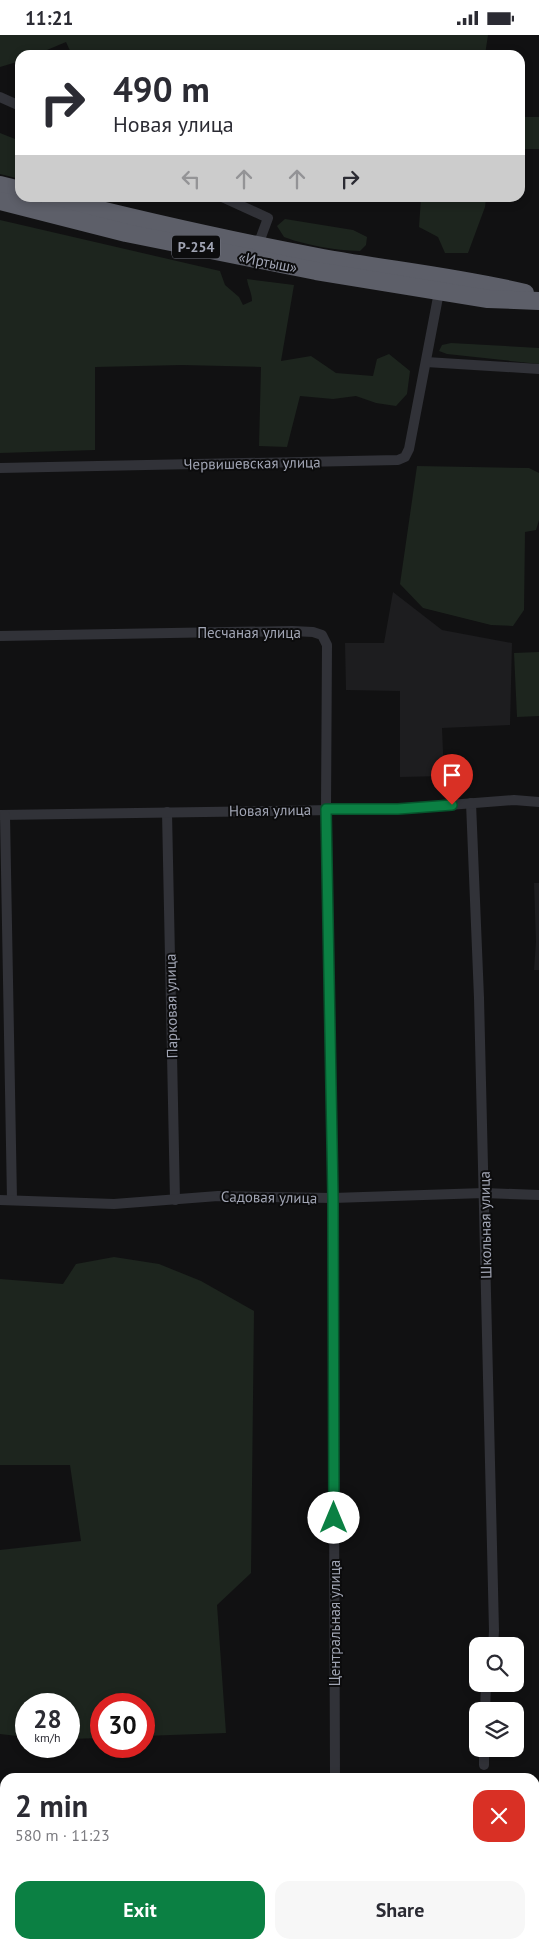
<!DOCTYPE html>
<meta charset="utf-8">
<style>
body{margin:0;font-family:"PT Sans",sans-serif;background:#f7f7f7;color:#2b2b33;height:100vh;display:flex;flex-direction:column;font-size:19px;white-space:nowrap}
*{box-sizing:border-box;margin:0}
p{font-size:16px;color:#7c7c81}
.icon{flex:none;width:28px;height:28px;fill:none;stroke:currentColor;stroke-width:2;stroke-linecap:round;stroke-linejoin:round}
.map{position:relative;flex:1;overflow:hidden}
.panel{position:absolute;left:0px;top:1738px;width:540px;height:176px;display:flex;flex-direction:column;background:#fff;border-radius:15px 15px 0 0;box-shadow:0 2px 8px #0003}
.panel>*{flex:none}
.guide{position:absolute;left:15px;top:15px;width:510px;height:152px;border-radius:15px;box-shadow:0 2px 8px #0003;background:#fff;color:#2b2b33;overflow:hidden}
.tools{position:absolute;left:469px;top:1602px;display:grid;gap:10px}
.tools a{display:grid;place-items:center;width:55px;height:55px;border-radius:10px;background:#fff;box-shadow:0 2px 8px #0003;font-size:25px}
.speed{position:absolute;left:15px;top:1658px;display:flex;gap:10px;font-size:25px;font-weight:700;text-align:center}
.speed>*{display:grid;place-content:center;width:65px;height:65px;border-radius:50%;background:#fff;box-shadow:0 2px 8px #0003;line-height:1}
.speed small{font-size:12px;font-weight:400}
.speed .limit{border:8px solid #d22;background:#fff;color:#111}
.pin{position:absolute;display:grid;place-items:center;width:42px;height:42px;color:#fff;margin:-51px -21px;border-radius:50% 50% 50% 0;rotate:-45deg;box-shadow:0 0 5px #0007}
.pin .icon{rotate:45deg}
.me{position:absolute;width:55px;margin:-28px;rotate:0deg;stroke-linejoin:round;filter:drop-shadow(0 0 4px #0008)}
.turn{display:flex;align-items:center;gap:18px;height:105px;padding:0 15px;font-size:22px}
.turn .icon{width:65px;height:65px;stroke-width:2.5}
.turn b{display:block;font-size:35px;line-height:42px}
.lanes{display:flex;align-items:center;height:48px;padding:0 15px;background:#0003;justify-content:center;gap:25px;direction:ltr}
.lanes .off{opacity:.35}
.round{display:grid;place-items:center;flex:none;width:52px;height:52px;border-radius:15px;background:#f7f7f7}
.head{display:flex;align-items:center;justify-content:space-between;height:85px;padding:0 15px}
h1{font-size:30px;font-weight:600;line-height:38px}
.primary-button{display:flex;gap:10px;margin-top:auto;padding:10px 15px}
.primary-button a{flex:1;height:58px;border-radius:15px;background:#0b8043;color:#fff;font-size:20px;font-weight:600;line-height:58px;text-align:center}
.primary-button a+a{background:#f7f7f7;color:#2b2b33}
.status{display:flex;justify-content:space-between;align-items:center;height:35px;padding:0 25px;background:#fff;direction:ltr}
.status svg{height:14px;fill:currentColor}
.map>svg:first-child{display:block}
.built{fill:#1d1d1f}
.green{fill:#1d251e}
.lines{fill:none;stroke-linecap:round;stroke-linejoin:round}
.street{stroke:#313238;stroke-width:10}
.highway{stroke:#5d5f69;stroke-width:18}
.route-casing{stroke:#07532c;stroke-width:12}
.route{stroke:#0b8043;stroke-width:9}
.labels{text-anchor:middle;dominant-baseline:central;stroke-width:4;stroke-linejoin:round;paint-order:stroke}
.shield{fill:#0c0c0d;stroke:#747782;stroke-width:1}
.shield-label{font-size:14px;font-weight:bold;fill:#a1a5b4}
.street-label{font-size:15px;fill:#a1a5b4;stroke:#0c0c0d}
</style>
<div class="status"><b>11:21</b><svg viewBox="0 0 49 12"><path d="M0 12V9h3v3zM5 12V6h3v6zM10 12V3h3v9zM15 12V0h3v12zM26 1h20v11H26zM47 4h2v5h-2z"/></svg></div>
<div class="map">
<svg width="539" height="1913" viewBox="0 0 539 1913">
<rect width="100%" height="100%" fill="#111112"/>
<g class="built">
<polygon points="393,557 442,595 512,608 510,690 442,693 444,741 400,742 400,656 346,655 345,608 384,608"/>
<polygon points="534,848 539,848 539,935 534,935 536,907"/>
</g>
<g class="green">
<polygon points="0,0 488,0 485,20 72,20 66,7 35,20 20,20 20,26 0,32"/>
<rect x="520" y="82" width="19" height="32"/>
<polygon points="0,98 20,106 20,144 0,139"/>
<polygon points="421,163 486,163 485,172 468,218 445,218 438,202 419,192"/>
<path d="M 285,184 L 353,195 L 367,202 L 366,210 L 360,216 C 333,215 309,211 284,202 L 277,191 Z"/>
<path d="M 0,185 L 220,236 L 225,250 L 239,262 L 243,270 L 252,266 C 252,258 248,252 247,244 L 294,250 L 281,326 L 311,321 L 336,338 L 373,341 L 377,324 L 389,319 L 410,336 L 407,359 L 396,371 L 376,368 L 356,361 L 333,364 L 300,361 L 287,412 L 259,411 L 261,332 L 182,330 L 95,332 L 95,415 L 0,418 Z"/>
<polygon points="451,308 539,313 539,329 447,319 439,316 442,310"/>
<polygon points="417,431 529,433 539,438 539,485 536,495 525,497 524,575 513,591 491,590 423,573 400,549"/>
<polygon points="539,617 539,681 517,682 514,618"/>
<polygon points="114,1222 159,1229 201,1246 254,1276 251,1538 217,1570 226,1698 144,1701 144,1669 101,1669 101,1703 69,1704 69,1669 26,1669 26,1702 0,1699 0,1515 81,1506 70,1430 0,1430 0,1244 63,1249 76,1229"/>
</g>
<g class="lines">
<g class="street">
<polyline points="0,62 20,71"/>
<polyline points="222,162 268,183 258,210"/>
<polyline points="426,327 539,334"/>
<polyline points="0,433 398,425 405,422 409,414 439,257"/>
<polyline points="0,601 292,596 313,597 322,600 327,610 326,774 333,1163 335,1742"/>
<polyline points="471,768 479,963 494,1596 493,1611"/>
<polyline points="167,777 175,1165"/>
<polyline points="0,780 398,774 514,765 539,767"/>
<polyline points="5,780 12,1165"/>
<polyline points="0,1165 114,1169 218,1161 333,1163 484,1158 539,1160"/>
<polyline points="485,1676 486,1649"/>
<polyline points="484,1730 484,1714"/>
<polyline points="0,1809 5,1809"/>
<polyline points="535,1859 539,1858"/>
<polyline points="336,1909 336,1913"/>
<polyline points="464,1909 466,1913"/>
</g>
<g class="highway">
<polyline points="0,150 20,155"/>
<path d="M 48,162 C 139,185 231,206 323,223 C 390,235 459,242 525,258"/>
<polyline points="0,166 126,198 316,236 488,264 539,266"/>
</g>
</g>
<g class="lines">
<g class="route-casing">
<polyline id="route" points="334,1483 333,1163 326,774 398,774 452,770"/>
</g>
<use href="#route" class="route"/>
</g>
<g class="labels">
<rect class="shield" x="172" y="200.5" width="48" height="23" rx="4"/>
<g class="shield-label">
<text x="196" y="212">Р-254</text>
</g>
<g class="street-label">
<text transform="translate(268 227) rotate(11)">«Иртыш»</text>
<text transform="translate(252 428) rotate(-1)">Червишевская улица</text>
<text x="249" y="597">Песчаная улица</text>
<text transform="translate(270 775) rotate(-1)">Новая улица</text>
<text transform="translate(171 971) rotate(-91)">Парковая улица</text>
<text transform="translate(269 1162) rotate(1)">Садовая улица</text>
<text transform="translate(485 1190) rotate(-91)">Школьная улица</text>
<text transform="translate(334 1588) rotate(-90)">Центральная улица</text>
</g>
</g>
</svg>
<div class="tools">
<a><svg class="icon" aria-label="search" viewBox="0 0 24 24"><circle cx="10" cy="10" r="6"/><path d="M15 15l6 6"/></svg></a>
<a><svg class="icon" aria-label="layers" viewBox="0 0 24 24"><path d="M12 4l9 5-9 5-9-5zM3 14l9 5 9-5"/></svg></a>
</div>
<div class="speed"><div>28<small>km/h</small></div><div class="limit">30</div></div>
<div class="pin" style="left:452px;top:770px;background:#d93025"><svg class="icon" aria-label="arrive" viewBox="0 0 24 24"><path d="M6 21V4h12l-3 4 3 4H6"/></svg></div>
<svg class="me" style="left:334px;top:1483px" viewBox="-20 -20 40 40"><circle r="19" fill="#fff"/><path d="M0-13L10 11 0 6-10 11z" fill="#0b8043"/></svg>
<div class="guide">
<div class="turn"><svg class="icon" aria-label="right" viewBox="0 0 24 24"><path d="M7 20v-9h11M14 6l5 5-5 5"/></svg><div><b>490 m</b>Новая улица</div></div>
<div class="lanes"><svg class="icon off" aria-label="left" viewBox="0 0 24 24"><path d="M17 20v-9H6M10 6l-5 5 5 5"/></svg><svg class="icon off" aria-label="ahead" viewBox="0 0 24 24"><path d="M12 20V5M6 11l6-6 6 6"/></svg><svg class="icon off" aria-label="ahead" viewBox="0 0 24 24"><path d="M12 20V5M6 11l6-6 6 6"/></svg><svg class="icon" aria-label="right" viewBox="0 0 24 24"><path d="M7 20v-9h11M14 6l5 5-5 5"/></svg></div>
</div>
<section class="panel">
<div class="head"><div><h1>2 min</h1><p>580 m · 11:23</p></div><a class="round" style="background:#d93025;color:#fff"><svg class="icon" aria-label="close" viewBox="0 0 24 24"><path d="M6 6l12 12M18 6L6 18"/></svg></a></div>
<div class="primary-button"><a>Exit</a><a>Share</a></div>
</section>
</div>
